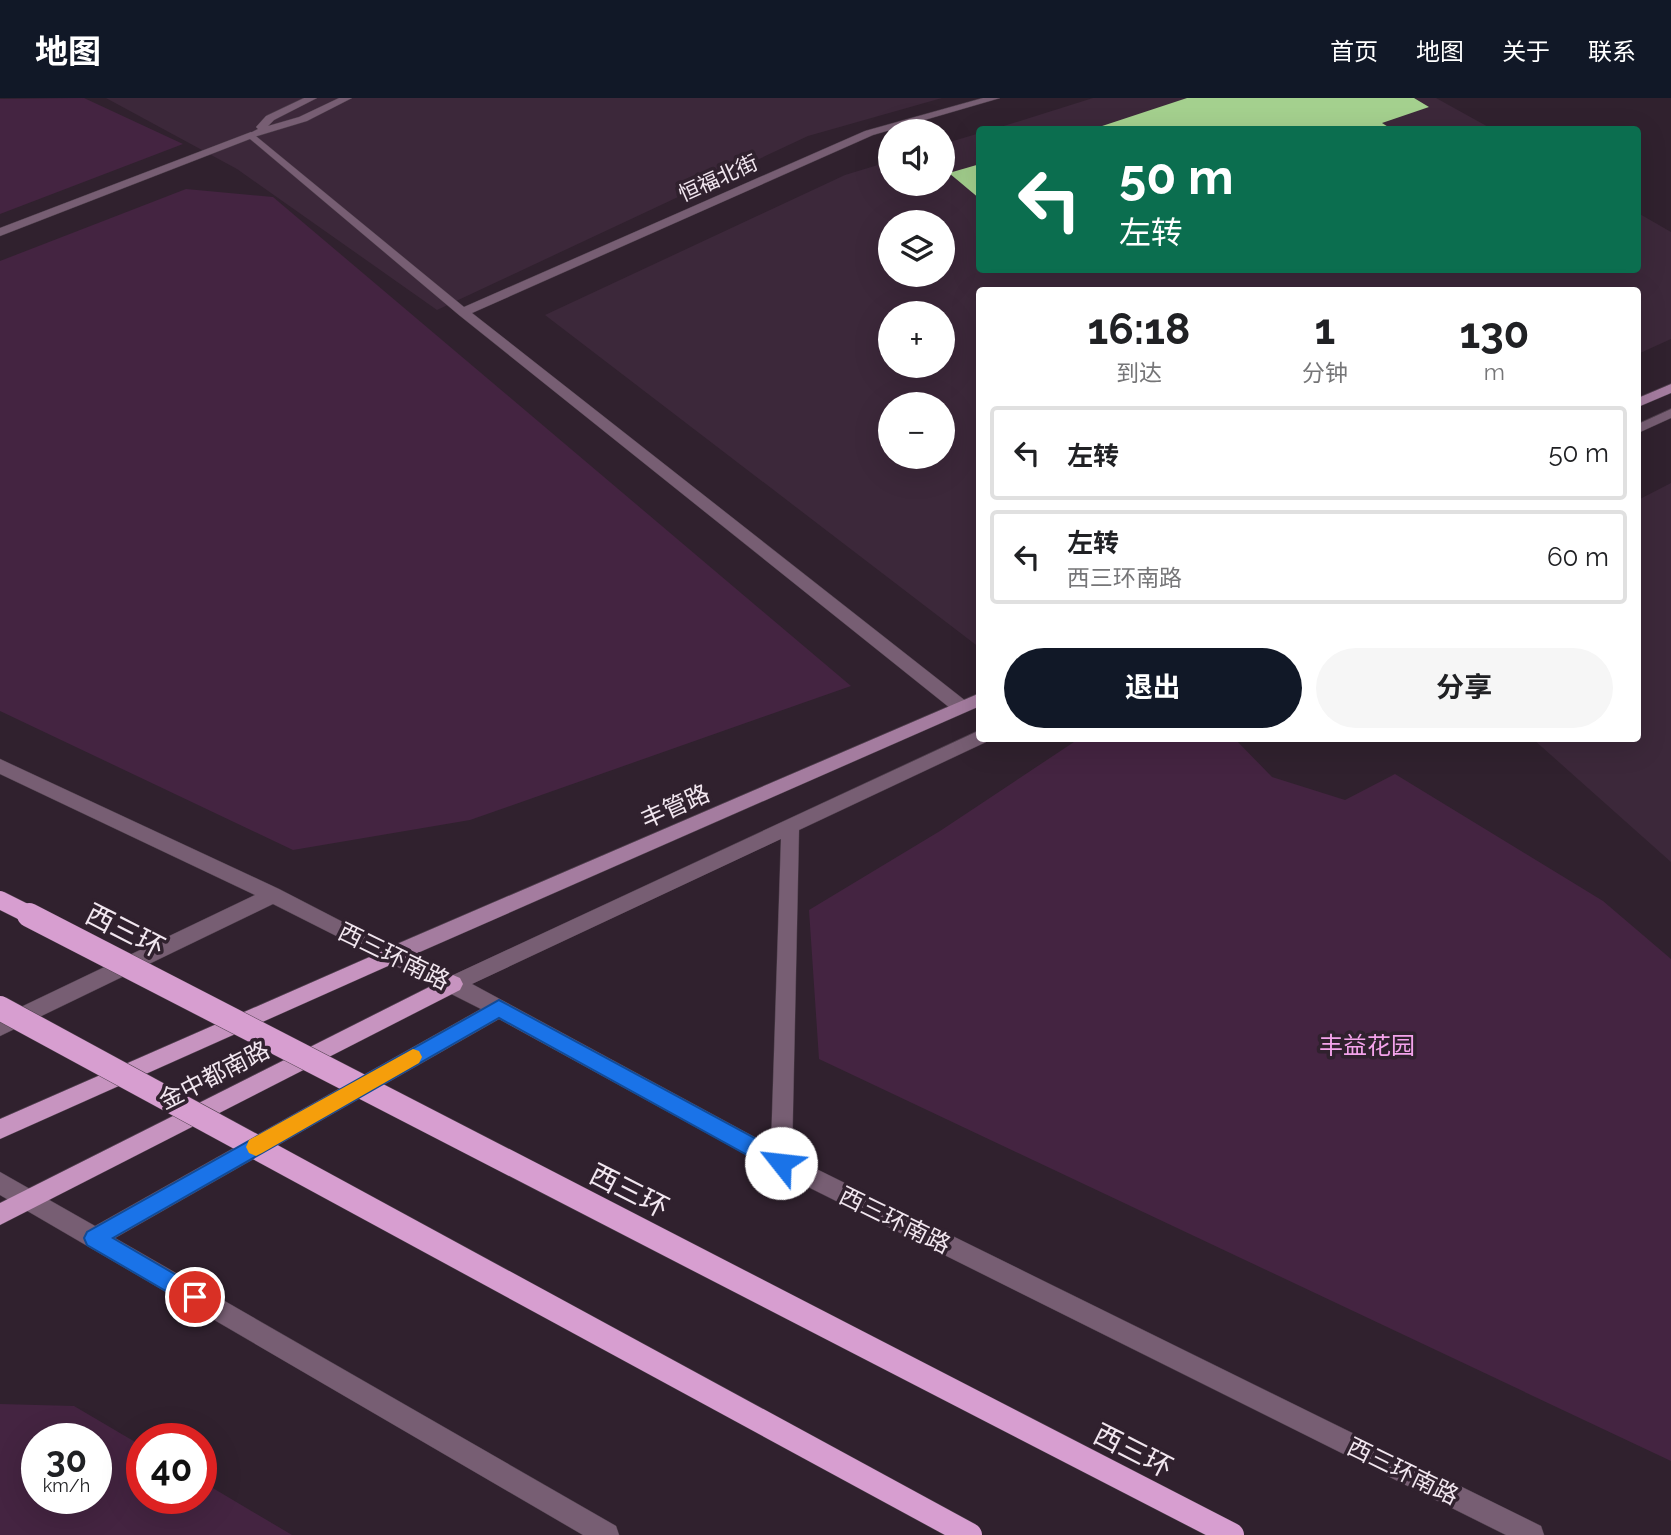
<!DOCTYPE html>
<html lang="zh">
<meta charset="utf-8">
<style>
body{margin:0;font-family:Raleway,"Noto Sans SC",sans-serif;background:#f6f6f6;color:#202124;height:100vh;display:flex;flex-direction:column;font-size:26px;white-space:nowrap}
*{box-sizing:border-box;margin:0}
p{font-size:23px;color:#757577}
.icon{flex:none;width:38px;height:38px;fill:none;stroke:currentColor;stroke-width:2;stroke-linecap:round;stroke-linejoin:round}
.map{position:relative;flex:1;overflow:hidden}
.details{position:absolute;left:976px;top:189px;width:665px;height:455px;display:flex;flex-direction:column;background:#fff;border-radius:7px;box-shadow:0 7px 28px #0002}
.details>*{flex:none}
.top-card{position:absolute;left:976px;top:28px;width:665px;height:147px;border-radius:7px;box-shadow:0 7px 28px #0002;background:#0b6e4f;color:#fff;overflow:hidden}
.controls{position:absolute;left:878px;top:21px;display:grid;gap:14px}
.controls a{display:grid;place-items:center;width:77px;height:77px;border-radius:50%;background:#fff;box-shadow:0 7px 28px #0002;font-size:35px}
.speed{position:absolute;left:21px;top:1325px;display:flex;gap:14px;font-size:35px;font-weight:700;text-align:center}
.speed>*{display:grid;place-content:center;width:91px;height:91px;border-radius:50%;background:#fff;box-shadow:0 7px 28px #0002;line-height:1}
.speed small{font-size:18px;font-weight:400}
.speed .limit{border:10px solid #d22;background:#fff;color:#111}
.pin{position:absolute;display:grid;place-items:center;width:60px;height:60px;color:#fff;margin:-30px;border:4px solid #fff;border-radius:50%;box-shadow:0 2px 7px #0007}
.me{position:absolute;width:77px;margin:-38px;rotate:299deg;stroke-linejoin:round;filter:drop-shadow(0 0 5px #0008)}
.turn{display:flex;align-items:center;gap:24px;height:147px;padding:0 28px;font-size:32px}
.turn .icon{width:91px;height:91px;stroke-width:2.5}
.turn b{display:block;font-size:49px;line-height:60px}
.eta{display:flex;justify-content:space-evenly;align-items:center;height:119px;text-align:center}
.eta b{font-size:42px;font-weight:700;line-height:49px}
.action{display:flex;gap:14px;margin-top:auto;padding:14px 28px}
.action a{flex:1;height:80px;border-radius:42px;background:#111827;color:#fff;font-size:28px;font-weight:700;line-height:80px;text-align:center}
.action a+a{background:#f6f6f6;color:#202124}
ul{padding:0;list-style:none}
li{display:flex;align-items:center;gap:21px;height:94px;margin:0 14px 10px;padding:0 14px;border:4px solid #e0e0e0;border-radius:7px}
li div{flex:1}
li b{display:block;font-size:26px}
li em{font-style:normal}
header{display:flex;align-items:center;gap:42px;box-sizing:border-box;height:98px;padding:0 35px;background:#111827;color:#fff}
header strong{font-size:33px}
nav{display:flex;gap:38px;margin-inline-start:auto;font-size:24px}
.map>svg:first-child{display:block}
.built{fill:#3c283a;fill-rule:evenodd}
.green{fill:#442441;fill-rule:evenodd}
.building{fill:#a4d08e}
.lines{fill:none;stroke-linecap:round;stroke-linejoin:round}
.service-casing{stroke:#4b3d49;stroke-width:1}
.minor-casing{stroke:#4b3d49;stroke-width:1}
.tertiary-casing{stroke:#4b3d49;stroke-width:1}
.secondary-casing{stroke:#4b3d49;stroke-width:1}
.primary-casing{stroke:#4b3d49;stroke-width:1}
.service{fill:#775e73;fill-rule:evenodd}
.minor{fill:#775e73;fill-rule:evenodd}
.tertiary{fill:#775e73;fill-rule:evenodd}
.secondary{fill:#a47c9f;fill-rule:evenodd}
.primary{fill:#c794c0;fill-rule:evenodd}
.trunk-bridge-far1-casing{stroke:#4b3d49;stroke-width:19;stroke-linecap:butt}
.trunk-bridge-casing{stroke:#4b3d49;stroke-width:25;stroke-linecap:butt}
.trunk-bridge-far1{stroke:#d79ed0;stroke-width:18}
.trunk-bridge{stroke:#d79ed0;stroke-width:24}
.route{fill:#1a73e8;stroke:#114b97;stroke-width:2}
.slow{fill:#f59e0b}
.labels{text-anchor:middle;dominant-baseline:central;stroke-width:7;stroke-linejoin:round;paint-order:stroke}
.far-street-label{font-size:21px;fill:#f1e6ef;stroke:#30212e}
.street-label{font-size:24px;fill:#f1e6ef;stroke:#30212e}
.park-label{font-size:24px;fill:#f4a3eb;stroke:#30212e}
.near-street-label{font-size:28px;fill:#f1e6ef;stroke:#30212e}
</style>
<header>
<strong>地图</strong>
<nav><a>首页</a><a>地图</a><a>关于</a><a>联系</a></nav>
</header>
<div class="map">
<svg width="1671" height="1437" viewBox="0 0 1671 1437">
<rect width="100%" height="100%" fill="#30212e"/>
<g class="built">
<polygon points="106,0 942,0 808,38 437,212 237,71"/>
<polygon points="1093,0 1436,0 1492,31 991,32"/>
<path d="M 980,35 L 980,172 L 1638,172 L 1638,115 L 1671,134 L 1671,241 L 1638,256 L 1638,192 L 980,192 L 980,550 L 545,217 L 845,77 L 891,63 L 891,86 L 943,86 L 943,46 ZM 891,124 L 943,124 L 943,177 L 891,177 ZM 891,215 L 943,215 L 943,268 L 891,268 ZM 891,306 L 943,306 L 943,359 L 891,359 Z"/>
<polygon points="1671,385 1671,764 1533,641 1638,640 1638,402"/>
</g>
<g class="green">
<polygon points="84,0 183,46 0,116 0,1"/>
<polygon points="186,91 273,99 851,588 470,722 293,752 0,613 0,163"/>
<polygon points="1080,640 1235,641 1272,679 1345,702 1395,676 1603,803 1671,861 1671,1363 819,961 809,812 940,733"/>
<path d="M 0,1306 L 74,1308 L 142,1348 L 142,1400 L 201,1400 L 201,1383 L 292,1437 L 0,1437 ZM 37,1340 L 96,1340 L 96,1400 L 37,1400 Z"/>
</g>
<g class="building">
<polygon points="1187,0 1414,0 1429,9 1382,25 1393,32 1090,32"/>
<polygon points="980,66 980,101 949,75"/>
</g>
<g class="lines">
<g class="service-casing">
<polygon id="service" points="304,0 317,0 274,22 268,28 299,19 339,0 352,0 307,23 251,40 246,37 258,31 256,29 266,18"/>
</g>
<g class="minor-casing">
<polygon id="minor" points="983,0 1000,0 873,37 472,215 967,604 969,609 961,615 955,614 459,217 250,41 0,138 0,130 251,34 464,209 865,33"/>
</g>
<g class="tertiary-casing">
<g id="tertiary">
<polygon points="1671,311 1671,320 1638,335 1638,326"/>
<path d="M 980,632 L 980,640 L 988,640 L 986,644 L 799,732 L 792,1059 L 1541,1428 L 1544,1437 L 1506,1437 L 774,1072 L 499,921 L 115,1140 L 616,1428 L 619,1437 L 583,1437 L 0,1097 L 0,1074 L 95,1128 L 481,911 L 273,806 L 0,938 L 0,919 L 255,797 L 0,676 L 0,661 L 279,791 L 397,852 L 453,877 ZM 781,741 L 771,1048 L 472,886 Z"/>
</g>
</g>
<g class="secondary-casing">
<g id="secondary">
<polygon points="1671,286 1671,295 1638,309 1638,300"/>
<polygon points="980,595 980,608 397,864 390,866 383,864 381,858 383,852"/>
</g>
</g>
<g class="primary-casing">
<g id="primary">
<polygon points="390,850 397,852 399,858 397,864 0,1041 0,1021"/>
<polygon points="453,877 460,880 463,886 460,892 0,1127 0,1105"/>
</g>
</g>
<use href="#service" class="service"/>
<use href="#minor" class="minor"/>
<use href="#tertiary" class="tertiary"/>
<use href="#secondary" class="secondary"/>
<use href="#primary" class="primary"/>
<g class="trunk-bridge-far1-casing">
<polyline id="trunk-bridge-far1" points="0,802 32,818"/>
</g>
<g class="trunk-bridge-casing">
<g id="trunk-bridge">
<polyline points="29,817 1232,1437"/>
<polyline points="0,910 970,1437"/>
</g>
</g>
<use href="#trunk-bridge-far1" class="trunk-bridge-far1"/>
<use href="#trunk-bridge" class="trunk-bridge"/>
</g>
<polygon class="route" points="499,902 788,1058 791,1065 788,1072 781,1074 774,1072 499,920 113,1140 202,1192 205,1199 202,1206 195,1209 188,1206 87,1147 84,1140 87,1134"/>
<polygon class="slow" points="413,951 419,953 422,959 419,965 262,1055 256,1058 249,1055 246,1049 249,1042"/>
<g class="labels">
<g class="far-street-label">
<text transform="translate(718 80) rotate(-24)">恒福北街</text>
</g>
<g class="street-label">
<text transform="translate(675 708) rotate(-24)">丰管路</text>
<text transform="translate(394 858) rotate(26)">西三环南路</text>
<text transform="translate(214 977) rotate(-27)">金中都南路</text>
<text transform="translate(895 1122) rotate(26)">西三环南路</text>
<text transform="translate(1403 1373) rotate(26)">西三环南路</text>
</g>
<g class="park-label">
<text x="1367" y="947">丰益花园</text>
</g>
<g class="near-street-label">
<text transform="translate(125 833) rotate(27)">西三环</text>
<text transform="translate(629 1093) rotate(27)">西三环</text>
<text transform="translate(1133 1353) rotate(27)">西三环</text>
</g>
</g>
</svg>
<div class="controls">
<a><svg class="icon" aria-label="sound" viewBox="0 0 24 24"><path d="M4 9h4l5-4v14l-5-4H4zM17 9q2 3 0 6"/></svg></a>
<a><svg class="icon" aria-label="layers" viewBox="0 0 24 24"><path d="M12 4l9 5-9 5-9-5zM3 14l9 5 9-5"/></svg></a>
<a>+</a>
<a>−</a>
</div>
<div class="speed"><div>30<small>km/h</small></div><div class="limit">40</div></div>
<div class="pin" style="left:195px;top:1199px;background:#d93025"><svg class="icon" aria-label="arrive" viewBox="0 0 24 24"><path d="M6 21V4h12l-3 4 3 4H6"/></svg></div>
<svg class="me" style="left:781px;top:1065px" viewBox="-20 -20 40 40"><circle r="19" fill="#fff"/><path d="M0-13L10 11 0 6-10 11z" fill="#1a73e8"/></svg>
<div class="top-card">
<div class="turn"><svg class="icon" aria-label="left" viewBox="0 0 24 24"><path d="M17 20v-9H6M10 6l-5 5 5 5"/></svg><div><b>50 m</b>左转</div></div>
</div>
<section class="details">
<div class="eta">
<div><b>16:18</b><p>到达</p></div>
<div><b>1</b><p>分钟</p></div>
<div><b>130</b><p>m</p></div>
</div>
<ul>
<li><svg class="icon" aria-label="left" viewBox="0 0 24 24"><path d="M17 20v-9H6M10 6l-5 5 5 5"/></svg><div><b>左转</b></div><em>50 m</em></li>
<li><svg class="icon" aria-label="left" viewBox="0 0 24 24"><path d="M17 20v-9H6M10 6l-5 5 5 5"/></svg><div><b>左转</b><p>西三环南路</p></div><em>60 m</em></li>
</ul>
<div class="action"><a>退出</a><a>分享</a></div>
</section>
</div>
